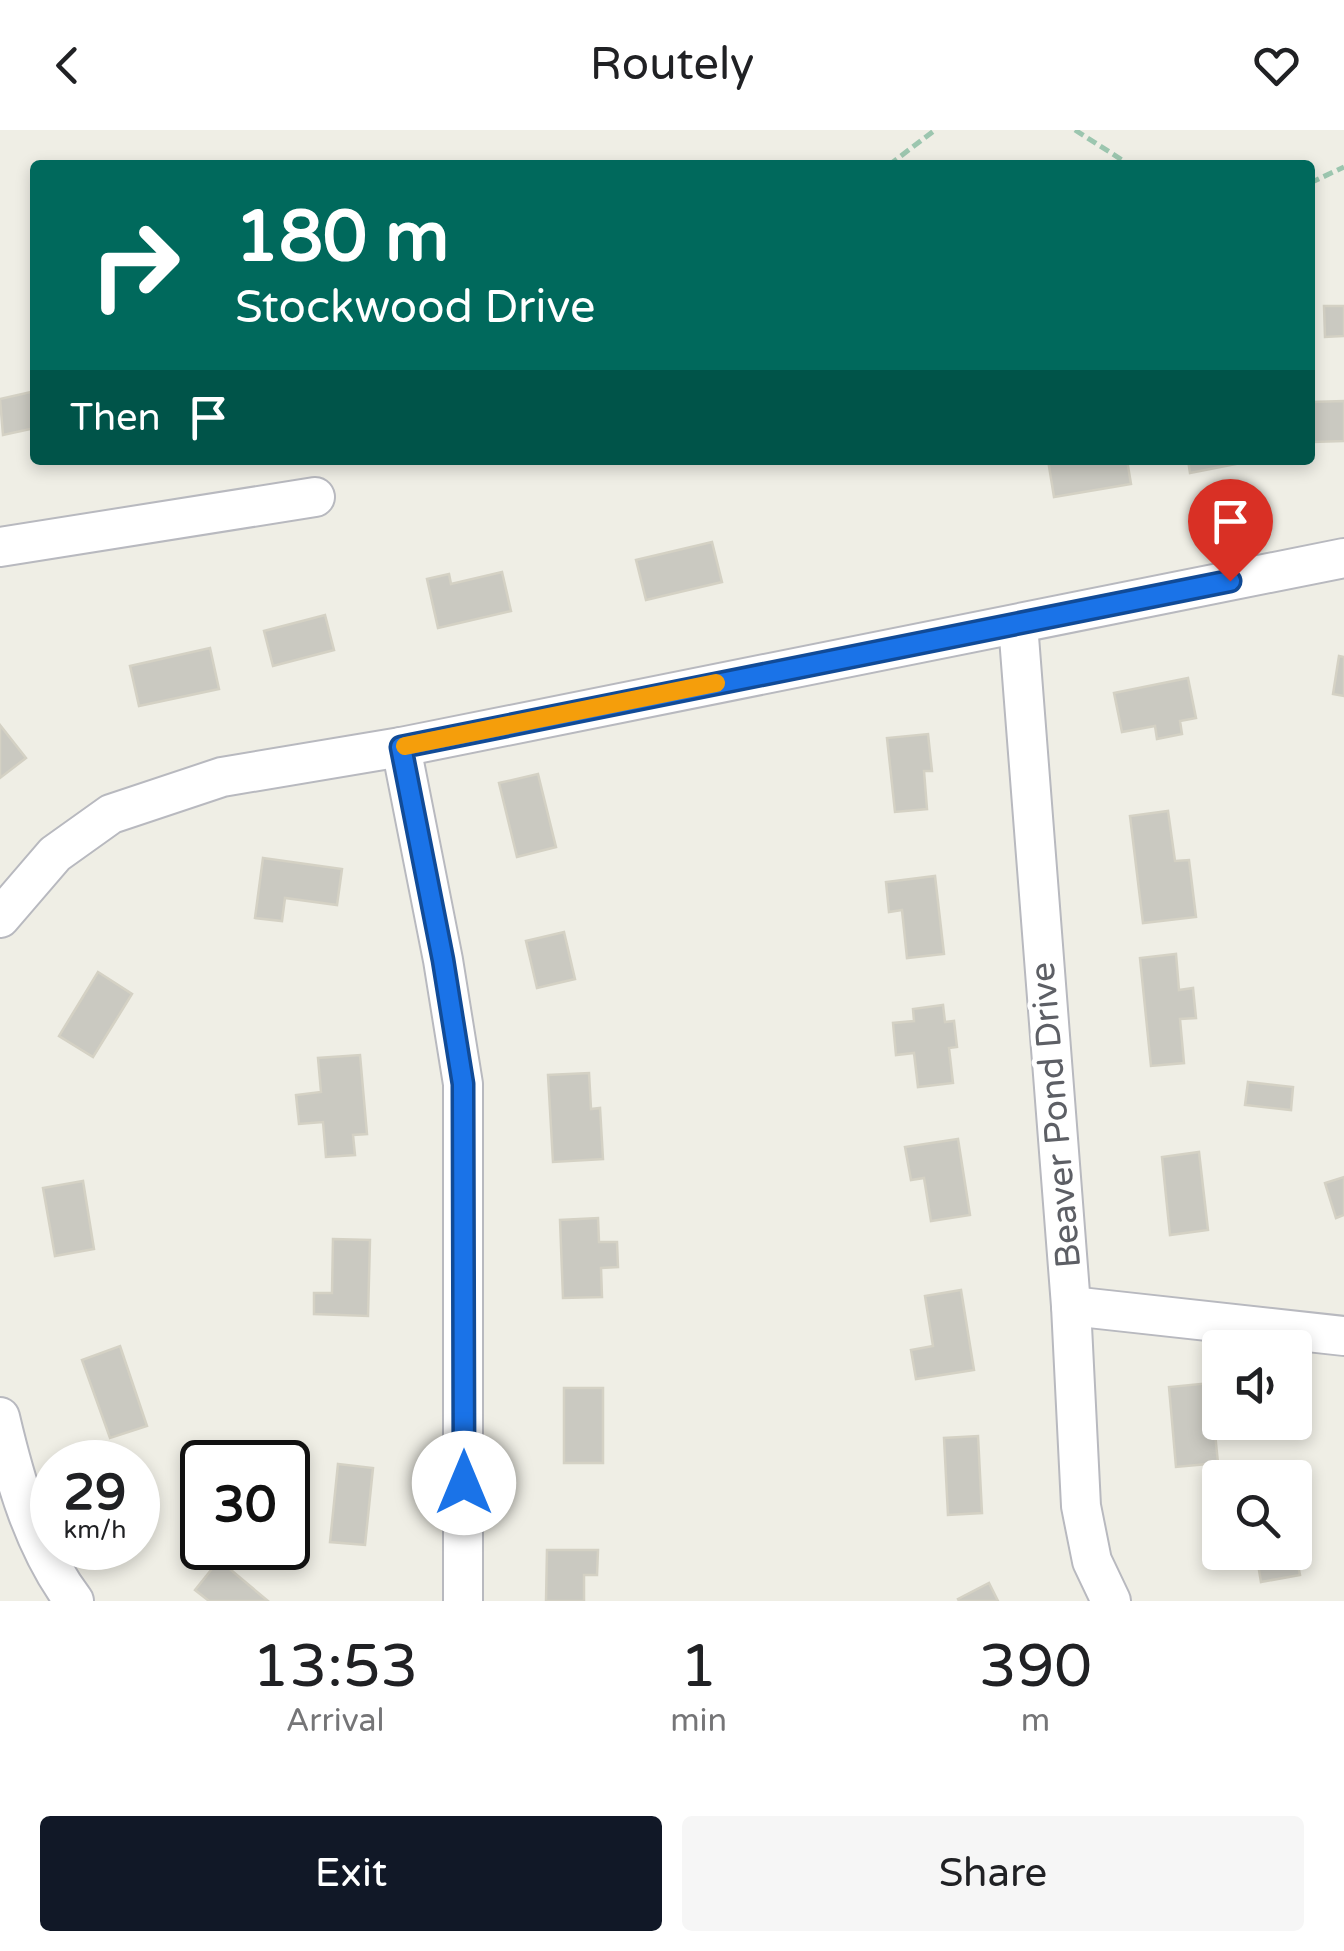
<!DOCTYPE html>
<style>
body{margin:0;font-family:"Varela Round",sans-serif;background:#f6f6f6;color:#202124;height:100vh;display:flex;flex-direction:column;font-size:38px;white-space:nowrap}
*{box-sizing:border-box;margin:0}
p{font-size:32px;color:#757577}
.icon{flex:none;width:55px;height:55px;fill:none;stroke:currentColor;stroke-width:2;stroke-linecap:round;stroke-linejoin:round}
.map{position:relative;height:1471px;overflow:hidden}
.sheet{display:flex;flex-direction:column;background:#fff;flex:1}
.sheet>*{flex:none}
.hud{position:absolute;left:30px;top:30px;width:1285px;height:305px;border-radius:10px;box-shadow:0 5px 15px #0003;background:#00695c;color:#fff;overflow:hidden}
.tools{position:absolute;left:1202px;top:1200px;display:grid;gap:20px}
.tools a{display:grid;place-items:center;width:110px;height:110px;border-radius:10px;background:#fff;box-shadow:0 5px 15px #0003;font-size:50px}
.speed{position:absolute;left:30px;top:1310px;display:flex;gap:20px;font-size:50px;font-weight:700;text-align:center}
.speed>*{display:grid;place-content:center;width:130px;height:130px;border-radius:50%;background:#fff;box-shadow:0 5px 15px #0003;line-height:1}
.speed small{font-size:25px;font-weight:400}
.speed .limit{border:5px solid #111;border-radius:15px;background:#fff;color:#111}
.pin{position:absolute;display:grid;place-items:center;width:85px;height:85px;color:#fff;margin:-102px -42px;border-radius:50% 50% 50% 0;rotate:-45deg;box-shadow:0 0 10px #0007}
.pin .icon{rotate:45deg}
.me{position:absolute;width:110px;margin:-55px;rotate:0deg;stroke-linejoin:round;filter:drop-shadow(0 0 8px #0008)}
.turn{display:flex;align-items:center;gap:35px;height:210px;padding:0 40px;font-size:45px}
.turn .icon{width:130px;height:130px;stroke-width:2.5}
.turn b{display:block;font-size:70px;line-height:85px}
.then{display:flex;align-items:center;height:95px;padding:0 40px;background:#0003;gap:20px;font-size:38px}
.eta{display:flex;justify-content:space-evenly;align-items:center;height:170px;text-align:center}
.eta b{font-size:60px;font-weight:600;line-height:70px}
.primary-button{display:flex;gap:20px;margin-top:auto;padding:20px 40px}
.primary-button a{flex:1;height:115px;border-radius:10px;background:#111827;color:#fff;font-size:40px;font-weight:600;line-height:115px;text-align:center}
.primary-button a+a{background:#f6f6f6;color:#202124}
header{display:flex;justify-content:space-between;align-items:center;height:130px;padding:0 40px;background:#fff;font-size:45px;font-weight:600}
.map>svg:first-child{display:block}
.building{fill:#cac9c1;stroke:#d4d1c4;stroke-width:2.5}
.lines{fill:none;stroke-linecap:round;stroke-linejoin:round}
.minor-casing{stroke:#b8b9bf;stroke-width:42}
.path{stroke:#9cc6af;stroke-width:5;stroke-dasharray:10 5;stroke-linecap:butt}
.minor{stroke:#fff;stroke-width:38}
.route-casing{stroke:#114b97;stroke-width:25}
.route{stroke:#1a73e8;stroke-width:18}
.slow{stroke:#f59e0b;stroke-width:18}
.labels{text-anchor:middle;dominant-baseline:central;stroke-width:10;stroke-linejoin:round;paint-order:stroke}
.street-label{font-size:35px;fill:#5d5f65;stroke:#fff}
</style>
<header><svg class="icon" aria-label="back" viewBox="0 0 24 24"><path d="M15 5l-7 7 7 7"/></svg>Routely<svg class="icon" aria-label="heart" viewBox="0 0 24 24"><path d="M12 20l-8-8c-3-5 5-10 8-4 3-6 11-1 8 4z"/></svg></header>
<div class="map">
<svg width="1344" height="1471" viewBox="0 0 1344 1471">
<rect width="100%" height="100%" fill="#efeee5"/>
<g class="building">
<polygon points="1324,176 1344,176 1344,206 1325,207"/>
<polygon points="35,261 35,298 3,305 0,269"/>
<polygon points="1344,271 1344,311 1313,312 1312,272"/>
<polygon points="1048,330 1127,330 1131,354 1054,367"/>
<polygon points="1188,330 1256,330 1190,343"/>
<polygon points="712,412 722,452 646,470 636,430"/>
<polygon points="502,442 511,481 438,498 427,449 449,444 451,454"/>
<polygon points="325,485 334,520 273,536 264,501"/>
<polygon points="210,518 219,559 139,576 130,536"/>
<polygon points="1339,526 1344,527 1344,566 1333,564"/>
<polygon points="1188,548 1196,588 1180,591 1182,604 1157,609 1155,596 1122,602 1114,563"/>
<polygon points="0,595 26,628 0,648"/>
<polygon points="928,604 932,641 924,641 927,679 895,682 887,608"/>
<polygon points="538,644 556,717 517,727 499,653"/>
<polygon points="1168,681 1175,731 1189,730 1196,787 1143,793 1130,686"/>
<polygon points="263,728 342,739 337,775 285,768 282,791 255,788"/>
<polygon points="935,746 944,824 907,828 902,780 889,782 886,752"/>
<polygon points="564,802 575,849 537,858 526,811"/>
<polygon points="1176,824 1179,860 1193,858 1196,888 1180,889 1184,933 1151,936 1140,828"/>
<polygon points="98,842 132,864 93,927 59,906"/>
<polygon points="943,875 945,892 954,891 957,917 949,918 953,953 918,957 914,923 896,925 893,893 914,891 913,879"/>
<polygon points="360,925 367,1004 353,1005 355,1025 326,1027 323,992 299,994 296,965 321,962 318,928"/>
<polygon points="589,943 591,979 600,978 603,1029 553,1032 548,945"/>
<polygon points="1248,952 1293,957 1291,980 1245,975"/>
<polygon points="958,1009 970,1085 931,1091 924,1048 911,1050 905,1017"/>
<polygon points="1199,1022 1208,1100 1170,1105 1162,1027"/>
<polygon points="1344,1047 1344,1085 1336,1088 1325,1053"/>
<polygon points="83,1051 94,1119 55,1126 43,1058"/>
<polygon points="598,1088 599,1112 617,1112 618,1137 601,1138 602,1167 563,1168 560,1090"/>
<polygon points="333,1109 370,1110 368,1186 314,1184 314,1163 332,1163"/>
<polygon points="961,1160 974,1240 916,1249 911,1220 933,1216 925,1166"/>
<polygon points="120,1216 147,1296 110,1308 82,1230"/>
<polygon points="1210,1253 1218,1333 1176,1337 1169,1257"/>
<rect x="564" y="1258" width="39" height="75"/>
<polygon points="978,1306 982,1383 948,1385 944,1308"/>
<polygon points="338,1334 373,1338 365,1415 330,1412"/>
<polygon points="1295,1419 1300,1445 1261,1452 1256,1422 1295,1422"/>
<polygon points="547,1420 598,1420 597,1445 584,1445 584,1471 546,1471"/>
<polygon points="219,1430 268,1471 209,1471 195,1460"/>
<polygon points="989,1453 998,1471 959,1471 958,1469"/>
</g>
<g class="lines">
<g class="minor-casing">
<g id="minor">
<polyline points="0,417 315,367"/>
<polyline points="1018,494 1071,1176 1081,1376 1092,1431 1111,1471"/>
<polyline points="401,617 443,830 463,954 463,1471"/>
<polyline points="0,788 55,724 111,684 222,647 401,617 1344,428"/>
<polyline points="1071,1176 1344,1206"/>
<path d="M 0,1287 C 15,1351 34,1418 74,1471"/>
</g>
</g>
<g class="path">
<polyline points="1075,0 1130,35"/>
<polyline points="889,35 935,0"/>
<polyline points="1310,53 1344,37"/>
</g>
<use href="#minor" class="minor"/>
</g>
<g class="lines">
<g class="route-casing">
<polyline id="route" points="464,1353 463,954 443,830 401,617 1230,451"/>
</g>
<use href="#route" class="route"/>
<polyline class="slow" points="405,616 716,553"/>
</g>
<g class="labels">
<g class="street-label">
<text transform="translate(1056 985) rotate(-95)">Beaver Pond Drive</text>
</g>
</g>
</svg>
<div class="tools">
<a><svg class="icon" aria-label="sound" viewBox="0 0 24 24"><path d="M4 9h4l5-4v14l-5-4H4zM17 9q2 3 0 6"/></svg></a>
<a><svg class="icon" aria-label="search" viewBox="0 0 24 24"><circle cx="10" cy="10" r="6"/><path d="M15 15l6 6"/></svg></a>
</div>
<div class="speed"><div>29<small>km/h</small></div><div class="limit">30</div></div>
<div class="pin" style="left:1230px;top:451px;background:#d93025"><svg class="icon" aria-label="arrive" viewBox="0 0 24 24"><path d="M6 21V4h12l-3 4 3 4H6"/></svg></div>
<svg class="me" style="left:464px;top:1353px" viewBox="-20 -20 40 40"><circle r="19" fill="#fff"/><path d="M0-13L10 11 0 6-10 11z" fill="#1a73e8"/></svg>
<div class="hud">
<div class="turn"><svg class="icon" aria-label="right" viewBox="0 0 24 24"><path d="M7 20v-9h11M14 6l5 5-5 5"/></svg><div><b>180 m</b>Stockwood Drive</div></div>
<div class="then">Then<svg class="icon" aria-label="arrive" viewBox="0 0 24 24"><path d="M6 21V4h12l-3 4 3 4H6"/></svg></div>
</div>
</div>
<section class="sheet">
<div class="eta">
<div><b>13:53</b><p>Arrival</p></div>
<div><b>1</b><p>min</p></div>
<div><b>390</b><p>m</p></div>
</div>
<div class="primary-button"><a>Exit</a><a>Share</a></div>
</section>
